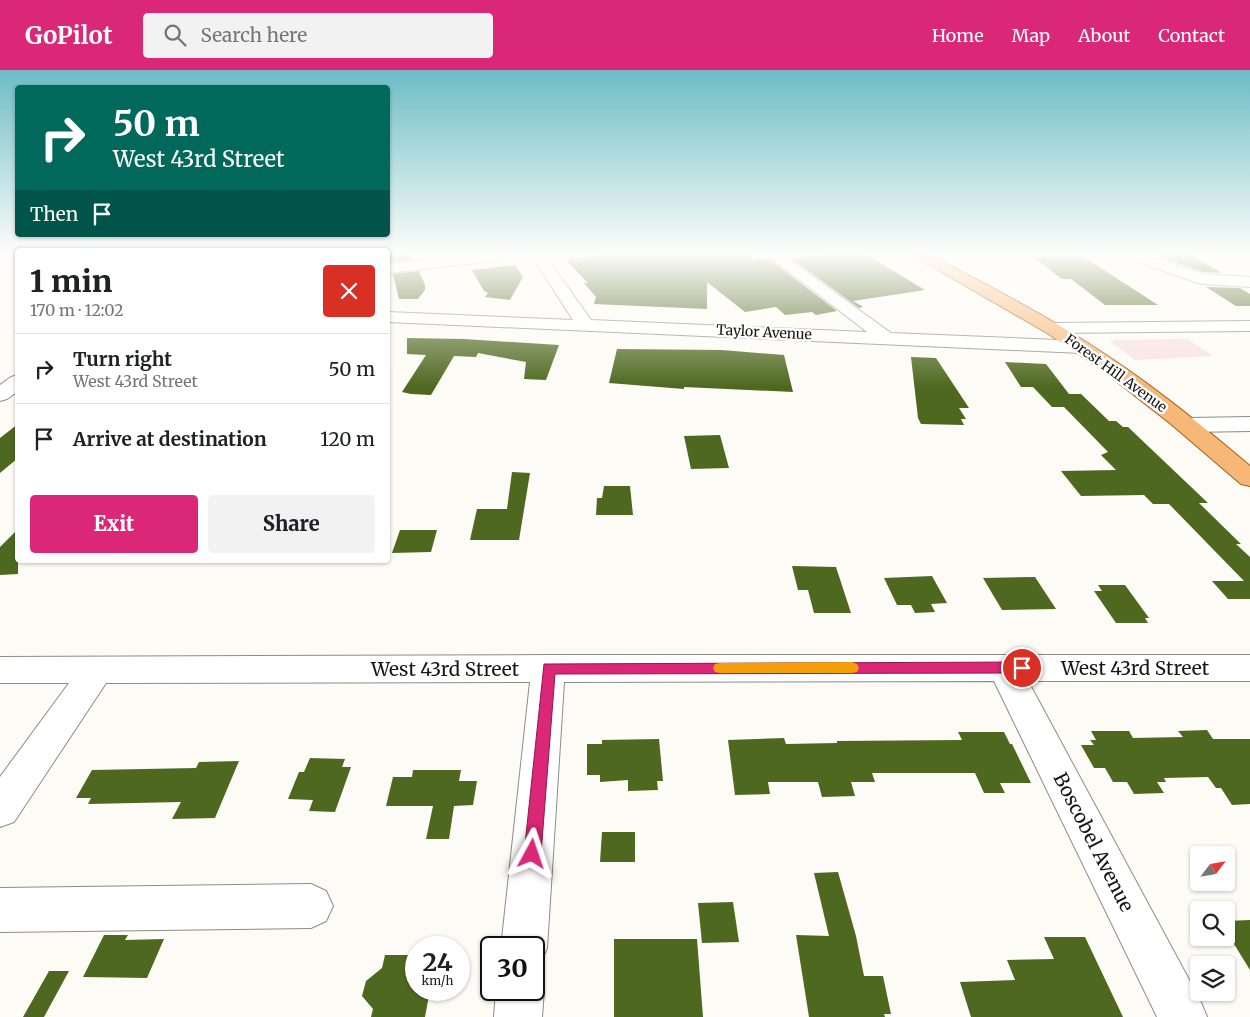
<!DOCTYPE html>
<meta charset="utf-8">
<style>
body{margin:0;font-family:Merriweather,serif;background:#f2f2f2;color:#202124;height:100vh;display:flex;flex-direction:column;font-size:19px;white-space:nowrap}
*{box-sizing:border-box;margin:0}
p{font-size:16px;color:#757577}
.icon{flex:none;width:28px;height:28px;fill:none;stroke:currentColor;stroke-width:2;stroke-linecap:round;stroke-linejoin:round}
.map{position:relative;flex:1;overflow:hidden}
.side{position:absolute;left:15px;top:178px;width:375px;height:315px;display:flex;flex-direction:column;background:#fff;border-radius:5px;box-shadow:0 1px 4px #0004}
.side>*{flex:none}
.guide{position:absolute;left:15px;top:15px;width:375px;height:152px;border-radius:5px;box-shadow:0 1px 4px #0004;background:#00695c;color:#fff;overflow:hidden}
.needle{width:32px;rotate:59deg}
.buttons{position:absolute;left:1190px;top:776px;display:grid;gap:10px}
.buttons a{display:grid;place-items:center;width:45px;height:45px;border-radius:5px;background:#fff;box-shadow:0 1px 4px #0004;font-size:25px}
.speed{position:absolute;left:405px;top:866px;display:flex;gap:10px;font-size:25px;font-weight:700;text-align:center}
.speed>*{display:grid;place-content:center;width:65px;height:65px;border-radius:50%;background:#fff;box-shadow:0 1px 4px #0004;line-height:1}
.speed small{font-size:12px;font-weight:400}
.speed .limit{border:2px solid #111;border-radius:8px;background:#fff;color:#111}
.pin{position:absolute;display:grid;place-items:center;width:42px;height:42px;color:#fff;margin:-21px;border:2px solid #fff;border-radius:50%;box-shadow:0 1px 5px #0007}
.me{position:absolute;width:55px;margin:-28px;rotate:5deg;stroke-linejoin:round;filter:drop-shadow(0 0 4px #0008)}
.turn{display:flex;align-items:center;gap:18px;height:105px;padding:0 15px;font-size:22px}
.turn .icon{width:65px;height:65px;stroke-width:2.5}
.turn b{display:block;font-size:35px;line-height:42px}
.then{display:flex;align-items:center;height:48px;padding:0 15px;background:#0003;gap:10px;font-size:19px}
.round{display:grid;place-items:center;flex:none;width:52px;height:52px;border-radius:5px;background:#f2f2f2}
.summary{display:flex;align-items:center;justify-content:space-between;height:85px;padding:0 15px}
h1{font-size:30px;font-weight:800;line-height:38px}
.action{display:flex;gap:10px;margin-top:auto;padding:10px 15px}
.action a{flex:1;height:58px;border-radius:5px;background:#db2777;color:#fff;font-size:20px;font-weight:800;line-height:58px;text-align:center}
.action a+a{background:#f2f2f2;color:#202124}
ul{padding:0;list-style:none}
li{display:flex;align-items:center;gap:15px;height:70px;padding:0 15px;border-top:1px solid #e0e0e0}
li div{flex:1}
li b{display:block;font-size:19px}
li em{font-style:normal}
header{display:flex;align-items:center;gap:30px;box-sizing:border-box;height:70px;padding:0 25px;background:#db2777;color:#fff}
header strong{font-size:24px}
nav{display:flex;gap:28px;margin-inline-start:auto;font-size:18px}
.search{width:350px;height:45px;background:#f2f2f2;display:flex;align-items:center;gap:12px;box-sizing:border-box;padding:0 18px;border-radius:5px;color:#757577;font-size:19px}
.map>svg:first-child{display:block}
.green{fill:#f9e2e0}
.building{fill:#4e6820}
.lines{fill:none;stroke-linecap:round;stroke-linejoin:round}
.minor-casing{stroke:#8d8c87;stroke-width:2}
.major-casing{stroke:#a45f19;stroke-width:2}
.minor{fill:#fff;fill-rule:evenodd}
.major{fill:#f6b777;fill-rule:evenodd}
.route{fill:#db2777;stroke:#8e194d}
.slow{fill:#f59e0b}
.labels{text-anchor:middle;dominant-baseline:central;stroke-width:5;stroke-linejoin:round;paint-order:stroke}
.far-street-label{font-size:14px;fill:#161614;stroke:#fff}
.near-street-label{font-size:19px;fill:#161614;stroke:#fff}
</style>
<header>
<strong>GoPilot</strong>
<div class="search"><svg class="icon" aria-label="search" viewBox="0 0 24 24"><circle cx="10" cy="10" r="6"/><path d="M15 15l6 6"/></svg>Search here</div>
<nav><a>Home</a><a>Map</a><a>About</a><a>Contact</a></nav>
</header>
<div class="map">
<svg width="1250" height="947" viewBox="0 0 1250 947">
<rect width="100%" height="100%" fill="#fdfbf5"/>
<polygon class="green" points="1187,269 1213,286 1135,290 1109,270"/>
<g class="building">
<polygon points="388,185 410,185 413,190 390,192"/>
<polygon points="603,185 752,185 752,190 768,188 837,241 816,245 812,242 785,245 776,237 745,242 707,212 707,239 594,234 596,227 584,213 588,213 566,190"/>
<polygon points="825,185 867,185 925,220 853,231 863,237 859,238 792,189"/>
<polygon points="1154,185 1191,185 1222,203 1203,202"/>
<polygon points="1033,187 1084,187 1158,235 1105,235 1071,209 1062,209"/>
<polygon points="515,195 523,207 510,230 485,227 488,223 484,221 472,200"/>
<polygon points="419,201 425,215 425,220 418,229 399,229 393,204"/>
<polygon points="1206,217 1240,218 1250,224 1250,236 1236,236"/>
<polygon points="407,268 464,269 559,275 546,310 524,309 526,292 478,283 476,287 454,286 431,325 411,324 402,322 426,285 407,284"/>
<polygon points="617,279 722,280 784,285 793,322 684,317 684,319 609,313"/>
<polygon points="911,287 936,288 969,338 959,338 966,349 961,349 964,355 921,354 918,348"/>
<polygon points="1005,292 1046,294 1069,324 1081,324 1109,351 1116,351 1123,357 1128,357 1208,433 1199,433 1241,474 1236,474 1250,487 1250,529 1228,529 1212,511 1244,511 1169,434 1153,434 1144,425 1081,426 1061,401 1116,400 1101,385 1108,382 1064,337 1052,337 1033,317 1021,317"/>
<polygon points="18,354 18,388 0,403 0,368"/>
<polygon points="720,365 729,398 691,399 684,366"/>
<polygon points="512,402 530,403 519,470 470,470 477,439 507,439"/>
<polygon points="604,416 630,416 633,445 596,445 597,428 602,428"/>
<polygon points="18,459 18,504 0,505 0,477"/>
<polygon points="400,460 437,460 431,482 392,483"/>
<polygon points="792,496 836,497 851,543 814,543 808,520 798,520"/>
<polygon points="932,506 947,533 931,534 935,542 915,543 911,535 897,535 884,508"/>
<polygon points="1035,507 1056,539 1002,540 983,508"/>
<polygon points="1098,515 1125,515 1149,548 1145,548 1148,553 1116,553 1094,521 1102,521"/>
<polygon points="1207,660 1213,669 1250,669 1250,734 1232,735 1221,718 1216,718 1208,707 1164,708 1166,712 1157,712 1164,723 1134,724 1127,712 1113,712 1105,698 1094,698 1081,675 1094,675 1090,670 1096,670 1091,661 1129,661 1133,668 1183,667 1178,661"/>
<polygon points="958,662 1004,662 1010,674 1012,674 1031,713 1000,713 1005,723 984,723 975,703 872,703 875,712 851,712 855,726 822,727 818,712 768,712 770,724 735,725 728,670 784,668 786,674 837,673 837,671 962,670"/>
<polygon points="659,669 663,711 657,711 658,720 628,721 628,710 600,712 600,705 587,705 587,674 602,674 602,670"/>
<polygon points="310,688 345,689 342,697 351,697 335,742 309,741 313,730 288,729 299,702 304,702"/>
<polygon points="239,691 215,748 172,749 181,732 88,734 91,728 76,728 92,700 196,698 199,692"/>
<polygon points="413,700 461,700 459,711 477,711 473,735 454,736 449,769 426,769 433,736 386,736 393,707 412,707"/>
<polygon points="602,762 635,762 635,792 600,792"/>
<polygon points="838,802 856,866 864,906 883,906 891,944 884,944 885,947 809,947 796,865 829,866 814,803"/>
<polygon points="733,832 739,872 702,873 698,833"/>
<polygon points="1250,850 1250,900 1226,861 1226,851"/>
<polygon points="104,865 128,865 125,870 164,869 147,908 83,907"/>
<polygon points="1044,867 1085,867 1123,947 971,947 960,912 1015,910 1007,890 1054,889"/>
<polygon points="614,869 697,869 703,947 614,947"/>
<polygon points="385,885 416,885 416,920 430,920 425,947 371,947 373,939 362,926 366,911 382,898"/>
<polygon points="49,901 69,901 44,947 23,947"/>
</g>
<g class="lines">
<g class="minor-casing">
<g id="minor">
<polygon points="476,185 520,185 513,189 388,203 388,194"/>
<polygon points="531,185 545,185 591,250 867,262 767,185 783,185 891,263 1081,271 1088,273 1090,277 1088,281 1081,283 388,252 388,242 573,250"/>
<polygon points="1125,185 1145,185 1203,204 1250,207 1250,217 1201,214 1127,188"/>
<polygon points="1250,251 1250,261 1053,263 1047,262 1044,258 1047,254 1053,253"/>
<polygon points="18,305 18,321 7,329 0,331 0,315 11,307"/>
<polygon points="1250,347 1250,361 1189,362 1181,360 1178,355 1181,350 1189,348"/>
<polygon points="548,585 1250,585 1250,611 1028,611 1200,930 1207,947 1157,947 994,611 564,612 547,878 540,894 534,897 534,878 501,878 530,612 106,613 14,752 0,757 0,707 69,613 0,613 0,587"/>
<polygon points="311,814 326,821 333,836 326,851 311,858 0,862 0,818"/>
<polygon points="534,902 537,903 544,920 542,947 494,947 496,920 534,920"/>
</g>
</g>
<g class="major-casing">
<path id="major" d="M 912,185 L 929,185 C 982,212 1036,240 1086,272 C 1144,308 1198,352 1250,396 L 1250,416 L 1241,414 L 1171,354 L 1098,297 L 1047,263 Z"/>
</g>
<use href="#minor" class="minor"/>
<use href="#major" class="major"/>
</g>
<linearGradient id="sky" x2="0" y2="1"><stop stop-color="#6dbcc6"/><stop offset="0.58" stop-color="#fefdfa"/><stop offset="1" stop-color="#fefdfa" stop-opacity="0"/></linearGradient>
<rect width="1250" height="317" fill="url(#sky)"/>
<polygon class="route" points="1022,592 1027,594 1029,598 1027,602 1022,603 555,604 541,784 538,790 532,793 526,790 524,784 544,594"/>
<polygon class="slow" points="852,592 857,594 859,598 857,602 852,603 720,603 715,602 713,598 715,594 720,593"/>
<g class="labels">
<g class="far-street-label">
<text transform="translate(764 262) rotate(3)">Taylor Avenue</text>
<text transform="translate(1116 303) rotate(36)">Forest Hill Avenue</text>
</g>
<g class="near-street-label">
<text x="1135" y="598">West 43rd Street</text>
<text x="445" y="599">West 43rd Street</text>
<text transform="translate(1094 772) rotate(63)">Boscobel Avenue</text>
</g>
</g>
</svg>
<div class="buttons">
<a><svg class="needle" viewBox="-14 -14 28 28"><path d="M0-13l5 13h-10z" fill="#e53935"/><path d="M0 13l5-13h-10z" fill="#757577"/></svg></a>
<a><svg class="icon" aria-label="search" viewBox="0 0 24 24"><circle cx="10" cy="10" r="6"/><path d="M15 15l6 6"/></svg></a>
<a><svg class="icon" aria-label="layers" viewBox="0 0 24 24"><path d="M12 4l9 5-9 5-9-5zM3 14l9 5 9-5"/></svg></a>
</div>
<div class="speed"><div>24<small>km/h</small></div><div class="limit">30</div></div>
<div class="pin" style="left:1022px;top:598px;background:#d93025"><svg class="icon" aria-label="arrive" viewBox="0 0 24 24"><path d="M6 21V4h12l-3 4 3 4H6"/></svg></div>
<svg class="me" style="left:532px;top:784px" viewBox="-20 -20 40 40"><path d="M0-17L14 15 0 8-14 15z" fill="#db2777" stroke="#fff" stroke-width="4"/></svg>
<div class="guide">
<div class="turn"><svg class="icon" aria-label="right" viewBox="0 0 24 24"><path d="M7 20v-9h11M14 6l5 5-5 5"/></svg><div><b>50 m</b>West 43rd Street</div></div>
<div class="then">Then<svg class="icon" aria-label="arrive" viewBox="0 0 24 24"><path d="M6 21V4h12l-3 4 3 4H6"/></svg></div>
</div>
<section class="side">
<div class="summary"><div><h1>1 min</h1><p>170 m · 12:02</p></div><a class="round" style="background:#d93025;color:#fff"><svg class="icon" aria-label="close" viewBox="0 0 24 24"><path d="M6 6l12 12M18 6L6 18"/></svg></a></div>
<ul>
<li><svg class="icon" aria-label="right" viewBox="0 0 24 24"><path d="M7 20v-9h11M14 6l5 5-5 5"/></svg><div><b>Turn right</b><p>West 43rd Street</p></div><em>50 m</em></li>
<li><svg class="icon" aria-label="arrive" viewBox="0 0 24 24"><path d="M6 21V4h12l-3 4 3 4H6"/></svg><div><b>Arrive at destination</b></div><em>120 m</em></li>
</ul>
<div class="action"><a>Exit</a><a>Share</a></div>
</section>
</div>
